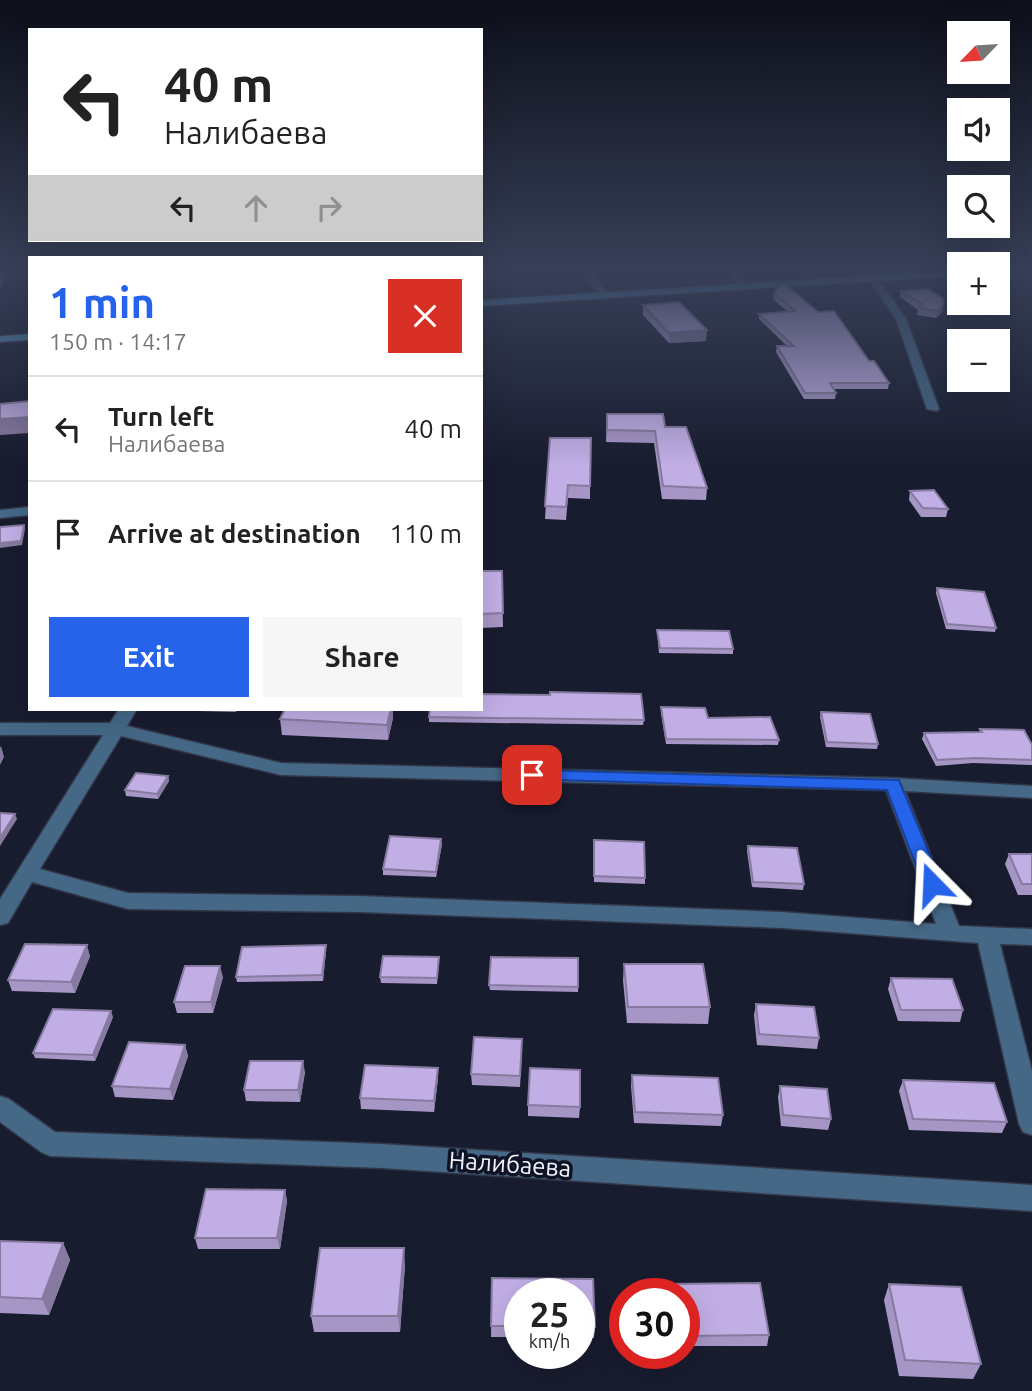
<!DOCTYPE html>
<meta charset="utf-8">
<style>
body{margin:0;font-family:Ubuntu,sans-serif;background:#f6f6f6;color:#222;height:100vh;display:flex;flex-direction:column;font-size:26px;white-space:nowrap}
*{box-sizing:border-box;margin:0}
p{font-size:23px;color:#767676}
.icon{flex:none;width:38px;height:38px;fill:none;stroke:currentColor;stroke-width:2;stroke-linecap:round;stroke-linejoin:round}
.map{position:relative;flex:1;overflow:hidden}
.side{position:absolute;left:28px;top:256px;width:455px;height:455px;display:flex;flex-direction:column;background:#fff;border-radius:0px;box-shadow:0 7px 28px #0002}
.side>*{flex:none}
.guide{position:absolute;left:28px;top:28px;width:455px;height:214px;border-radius:0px;box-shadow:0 7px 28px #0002;background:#fff;color:#222;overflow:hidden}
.needle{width:46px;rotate:245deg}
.fabs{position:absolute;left:947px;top:21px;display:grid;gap:14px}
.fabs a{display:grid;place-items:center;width:63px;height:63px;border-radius:0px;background:#fff;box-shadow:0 7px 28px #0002;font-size:35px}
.speed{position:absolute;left:504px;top:1278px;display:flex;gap:14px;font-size:35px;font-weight:700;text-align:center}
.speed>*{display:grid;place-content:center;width:91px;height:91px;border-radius:50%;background:#fff;box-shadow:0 7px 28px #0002;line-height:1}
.speed small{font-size:18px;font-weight:400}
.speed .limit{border:10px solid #d22;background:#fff;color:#111}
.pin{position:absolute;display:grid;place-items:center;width:60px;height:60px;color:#fff;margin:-30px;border-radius:14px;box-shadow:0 4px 10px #0006}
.me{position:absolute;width:77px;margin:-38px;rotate:339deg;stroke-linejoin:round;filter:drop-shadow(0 0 5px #0008)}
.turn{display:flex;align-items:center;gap:24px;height:147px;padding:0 21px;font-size:32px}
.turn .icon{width:91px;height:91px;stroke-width:2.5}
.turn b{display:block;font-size:49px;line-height:60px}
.lanes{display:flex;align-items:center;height:66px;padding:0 21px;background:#0003;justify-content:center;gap:35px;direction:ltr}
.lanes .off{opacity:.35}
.round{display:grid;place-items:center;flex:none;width:74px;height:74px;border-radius:0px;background:#f6f6f6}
.overview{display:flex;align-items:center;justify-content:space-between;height:119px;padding:0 21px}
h1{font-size:42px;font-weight:700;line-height:52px;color:#2563eb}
.action{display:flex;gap:14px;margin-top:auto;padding:14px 21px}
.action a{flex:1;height:80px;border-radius:0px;background:#2563eb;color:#fff;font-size:28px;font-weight:700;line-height:80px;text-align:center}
.action a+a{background:#f6f6f6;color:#222}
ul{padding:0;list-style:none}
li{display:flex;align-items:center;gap:21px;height:105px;padding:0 21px;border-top:2px solid #e0e0e0}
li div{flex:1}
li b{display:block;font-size:26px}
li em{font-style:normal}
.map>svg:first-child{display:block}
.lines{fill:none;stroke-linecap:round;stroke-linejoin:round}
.minor-casing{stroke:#323648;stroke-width:3}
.secondary-casing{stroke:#323648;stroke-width:3}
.minor{fill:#446886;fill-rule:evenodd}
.secondary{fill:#5793c2;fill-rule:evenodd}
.wall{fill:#a696c5}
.shaded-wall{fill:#877aa0}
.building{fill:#c1aee5;stroke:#877aa0;stroke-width:2}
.route{fill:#2563eb;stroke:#184099;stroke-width:2}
.labels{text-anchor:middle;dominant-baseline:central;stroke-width:7;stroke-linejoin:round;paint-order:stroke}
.near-street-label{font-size:24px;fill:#f2f5fd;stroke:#0f1325}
</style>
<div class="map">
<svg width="1032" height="1391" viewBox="0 0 1032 1391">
<rect width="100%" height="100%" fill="#181c2f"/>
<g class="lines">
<g class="minor-casing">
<g id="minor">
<polygon points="580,271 589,271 608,293 608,297 602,297"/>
<polygon points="730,271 739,271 747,288 741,288"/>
<polygon points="870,276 876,276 906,319 939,409 937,411 927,409 896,319 868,278"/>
<polygon points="30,507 30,515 0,518 0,510"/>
<path d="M 119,709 L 137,709 L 127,726 L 281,763 L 893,778 L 1032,786 L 1032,798 L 905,791 L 959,926 L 1032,929 L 1032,945 L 1000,944 L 1032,1071 L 1032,1135 L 1023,1132 L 1019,1124 L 978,943 L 782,928 L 360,912 L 128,909 L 32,882 L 8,923 L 0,925 L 0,899 L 103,735 L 0,735 L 0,723 L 110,723 ZM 121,736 L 281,775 L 886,790 L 936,924 L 782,912 L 360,896 L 128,893 L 40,869 Z"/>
<polygon points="0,1096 9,1099 55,1132 382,1144 1032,1185 1032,1211 382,1168 50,1156 41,1152 0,1122"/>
</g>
</g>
<g class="secondary-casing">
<g id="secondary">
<polygon points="944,271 959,271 959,276 481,306 481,300"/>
<polygon points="30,334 30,340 0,342 0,336"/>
</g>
</g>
<use href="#minor" class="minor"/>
<use href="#secondary" class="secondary"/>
</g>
<g class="wall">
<polygon points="629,271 674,271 631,273"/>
<polygon points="901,291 943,305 942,312 936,318 917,315 918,310 900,297"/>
<polygon points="774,293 869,361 889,383 888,389 834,389 836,393 835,399 804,399 776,352 777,346 787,346 759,319 759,314 788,312 773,299"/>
<polygon points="643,305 706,341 669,343 643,315"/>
<polygon points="607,414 665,427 707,488 706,500 662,499 654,443 606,442"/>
<polygon points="550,438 590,486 590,499 568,498 566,520 545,519"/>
<polygon points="910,491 948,509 946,517 921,517 909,500"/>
<polygon points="481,571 502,571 503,627 481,628"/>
<polygon points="937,588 996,628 995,632 946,629 936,593"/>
<polygon points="657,630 733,649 733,654 659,653"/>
<polygon points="661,707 708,718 779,740 778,745 666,744 661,712"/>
<polygon points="59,709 103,709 102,711 60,710"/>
<polygon points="199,709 237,709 236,712 199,711"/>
<polygon points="821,712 878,744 877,749 826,747 820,717"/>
<polygon points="429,717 644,720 643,725 429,722"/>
<polygon points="393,718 388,740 282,735 280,719"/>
<polygon points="980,729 1032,745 1032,765 973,763 936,766 922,739 924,733 979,733"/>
<polygon points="168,776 169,781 158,799 126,796 125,790"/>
<polygon points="594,840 645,878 645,884 594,882"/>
<polygon points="442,844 436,877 383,875 383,869"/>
<polygon points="748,846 804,884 803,890 752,887 747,851"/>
<polygon points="1009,854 1032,854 1032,895 1018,895 1005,864"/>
<polygon points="326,951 323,981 237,982 236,977"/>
<polygon points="90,956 75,993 12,991 8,980"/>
<polygon points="578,958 578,992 490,990 489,985"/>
<polygon points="439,962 437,984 381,983 380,977"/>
<polygon points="624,964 710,1007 708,1024 627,1023 623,980"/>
<polygon points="223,977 213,1013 177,1013 174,1002"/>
<polygon points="891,978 963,1010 960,1022 898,1021 888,989"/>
<polygon points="756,1004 819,1038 817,1049 757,1045 754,1015"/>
<polygon points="113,1017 95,1061 35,1058 33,1053"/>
<polygon points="185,1045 188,1056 173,1100 115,1097 112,1086"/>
<polygon points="522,1050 520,1087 472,1085 471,1074"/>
<polygon points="438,1068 438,1079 434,1112 361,1109 360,1098"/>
<polygon points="305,1072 300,1102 246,1101 244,1090"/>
<polygon points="632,1075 723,1115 721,1126 634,1123 631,1086"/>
<polygon points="903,1080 1007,1122 1002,1133 909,1130 899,1091"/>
<polygon points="780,1086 831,1119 828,1130 781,1126 778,1097"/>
<polygon points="528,1105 580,1107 579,1118 528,1116"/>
<polygon points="285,1190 287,1201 280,1249 198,1249 195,1238"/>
<polygon points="0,1241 63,1243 70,1260 49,1315 0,1313"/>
<polygon points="405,1265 400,1332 314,1332 311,1316"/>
<polygon points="492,1278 593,1279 595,1327 594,1338 579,1338 579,1293 520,1293 520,1337 491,1337"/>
<polygon points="668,1284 769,1335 767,1346 684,1346 684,1293 667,1293"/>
<polygon points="889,1284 981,1364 973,1379 899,1376 884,1300"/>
</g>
<g class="shaded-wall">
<polygon points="1,271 6,271 0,291 0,274"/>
<polygon points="943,305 942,312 936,318 937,311"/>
<polygon points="707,330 706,341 669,343 669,333"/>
<polygon points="30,417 30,433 0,435 0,419"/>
<polygon points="24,525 25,529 22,545 0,548 0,543"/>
<polygon points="391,709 393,709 393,718 388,740 387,725"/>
<polygon points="1,746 4,757 0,765 0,748"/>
<polygon points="168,776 169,781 158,799 157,794"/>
<polygon points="15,814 17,819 0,846 0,838"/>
<polygon points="441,839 442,844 436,877 436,872"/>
<polygon points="87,945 90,956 75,993 71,982"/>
<polygon points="326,945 326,951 323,981 322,975"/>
<polygon points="220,966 223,977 213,1013 211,1002"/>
<polygon points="111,1011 113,1017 95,1061 93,1055"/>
<polygon points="185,1045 188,1056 173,1100 170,1089"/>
<polygon points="303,1061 305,1072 300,1102 298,1090"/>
<polygon points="438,1068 438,1079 434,1112 434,1101"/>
<polygon points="285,1190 287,1201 280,1249 277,1238"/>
<polygon points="63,1243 70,1260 49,1315 42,1299"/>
<polygon points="404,1248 405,1265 400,1332 398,1316"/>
</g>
<g class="building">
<polygon points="781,284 785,284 818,312 834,311 869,361 874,361 889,383 830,383 836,393 805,393 777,346 794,346 759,314 795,311 774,293"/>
<polygon points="928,289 943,298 943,305 937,311 919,308 922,304 901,291"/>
<polygon points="679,302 707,330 669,333 643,305"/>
<polygon points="30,401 30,417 0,419 0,404"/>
<polygon points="607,414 663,414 665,427 686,427 707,488 663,486 655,431 607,430"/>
<polygon points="550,438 591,438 590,486 568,485 566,507 545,506"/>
<polygon points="934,490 948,509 923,508 910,491"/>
<polygon points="24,525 21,541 0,543 0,527"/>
<polygon points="481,571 502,571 503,613 481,614"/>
<polygon points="937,588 984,592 996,628 947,624"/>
<polygon points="657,630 729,631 733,649 660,648"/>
<polygon points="550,692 641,694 644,720 429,717 430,709 481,709 481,694 550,695"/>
<polygon points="661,707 705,708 708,718 770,717 779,740 666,739"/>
<polygon points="285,709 391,709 387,725 280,719"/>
<polygon points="821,712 870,714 878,744 827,742"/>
<polygon points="980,729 1024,730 1032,745 1032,760 975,758 937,760 924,733 982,732"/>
<polygon points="136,773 168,776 157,794 125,790"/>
<polygon points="0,813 15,814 0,838"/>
<polygon points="390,836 441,839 436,872 383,869"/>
<polygon points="594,840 644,842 645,878 594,876"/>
<polygon points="748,846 797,848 804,884 753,882"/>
<polygon points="1009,854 1032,854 1032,884 1022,884"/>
<polygon points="25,944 87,945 71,982 8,980"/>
<polygon points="326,945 322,975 236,977 242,947"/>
<polygon points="383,956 439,957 437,978 380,977"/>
<polygon points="491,957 578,958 578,987 489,985"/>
<polygon points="624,964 703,964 710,1007 628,1007"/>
<polygon points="185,966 220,966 211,1002 174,1002"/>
<polygon points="891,978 952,979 963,1010 901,1010"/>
<polygon points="756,1004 814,1007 819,1038 759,1034"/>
<polygon points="53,1009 111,1011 93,1055 33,1053"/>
<polygon points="474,1037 522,1039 520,1076 471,1074"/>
<polygon points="129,1042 185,1045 170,1089 112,1086"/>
<polygon points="250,1061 303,1061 298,1090 244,1090"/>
<polygon points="365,1065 438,1068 434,1101 360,1098"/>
<polygon points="530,1068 580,1070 580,1107 528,1105"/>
<polygon points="632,1075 718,1078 723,1115 635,1112"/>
<polygon points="903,1080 994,1083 1007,1122 913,1119"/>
<polygon points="780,1086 827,1089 831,1119 783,1115"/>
<polygon points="206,1189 285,1190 277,1238 195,1238"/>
<polygon points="0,1241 63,1243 42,1299 0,1297"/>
<polygon points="320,1248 404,1248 398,1316 311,1316"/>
<polygon points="492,1278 593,1279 595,1327 579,1327 579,1293 520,1293 520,1326 491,1326"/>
<polygon points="760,1283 769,1335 684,1336 684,1293 669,1293 668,1284"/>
<polygon points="889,1284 961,1287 981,1364 905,1360"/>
</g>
<linearGradient id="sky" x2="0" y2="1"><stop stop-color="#0d0f1a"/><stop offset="0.58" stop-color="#374058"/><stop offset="1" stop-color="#374058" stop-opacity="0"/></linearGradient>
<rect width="1032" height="466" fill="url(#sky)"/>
<polygon class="route" points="532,770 899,780 942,884 939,889 925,889 887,790 525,779 523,775 525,771"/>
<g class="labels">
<g class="near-street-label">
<text transform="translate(510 1164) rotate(4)">Налибаева</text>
</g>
</g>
</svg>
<div class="fabs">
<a><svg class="needle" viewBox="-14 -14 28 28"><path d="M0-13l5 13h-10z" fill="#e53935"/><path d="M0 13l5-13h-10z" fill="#767676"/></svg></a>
<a><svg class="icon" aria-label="sound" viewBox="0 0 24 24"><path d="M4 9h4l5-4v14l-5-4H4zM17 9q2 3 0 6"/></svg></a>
<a><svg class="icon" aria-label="search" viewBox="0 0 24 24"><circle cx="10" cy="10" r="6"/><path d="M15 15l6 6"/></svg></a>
<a>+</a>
<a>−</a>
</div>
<div class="speed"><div>25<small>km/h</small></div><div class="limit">30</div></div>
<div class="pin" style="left:532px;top:775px;background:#d93025"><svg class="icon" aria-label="arrive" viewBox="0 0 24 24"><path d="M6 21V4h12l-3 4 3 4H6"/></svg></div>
<svg class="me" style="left:932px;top:884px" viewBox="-20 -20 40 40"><path d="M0-17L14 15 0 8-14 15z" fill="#2563eb" stroke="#fff" stroke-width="4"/></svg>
<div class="guide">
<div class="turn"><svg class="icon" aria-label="left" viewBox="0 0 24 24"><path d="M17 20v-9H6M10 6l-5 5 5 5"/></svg><div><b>40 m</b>Налибаева</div></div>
<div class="lanes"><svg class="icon" aria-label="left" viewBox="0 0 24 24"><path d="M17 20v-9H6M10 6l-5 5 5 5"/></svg><svg class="icon off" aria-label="ahead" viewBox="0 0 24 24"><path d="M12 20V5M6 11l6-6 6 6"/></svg><svg class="icon off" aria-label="right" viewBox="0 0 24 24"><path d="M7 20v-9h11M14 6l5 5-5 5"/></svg></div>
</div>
<section class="side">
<div class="overview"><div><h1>1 min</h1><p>150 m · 14:17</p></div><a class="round" style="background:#d93025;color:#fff"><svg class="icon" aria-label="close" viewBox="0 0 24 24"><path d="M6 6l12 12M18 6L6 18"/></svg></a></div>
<ul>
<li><svg class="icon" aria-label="left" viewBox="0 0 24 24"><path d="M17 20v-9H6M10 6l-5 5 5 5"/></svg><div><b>Turn left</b><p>Налибаева</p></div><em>40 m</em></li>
<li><svg class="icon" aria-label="arrive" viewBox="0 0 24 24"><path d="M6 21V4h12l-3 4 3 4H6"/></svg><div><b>Arrive at destination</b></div><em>110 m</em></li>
</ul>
<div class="action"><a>Exit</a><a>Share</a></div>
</section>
</div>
